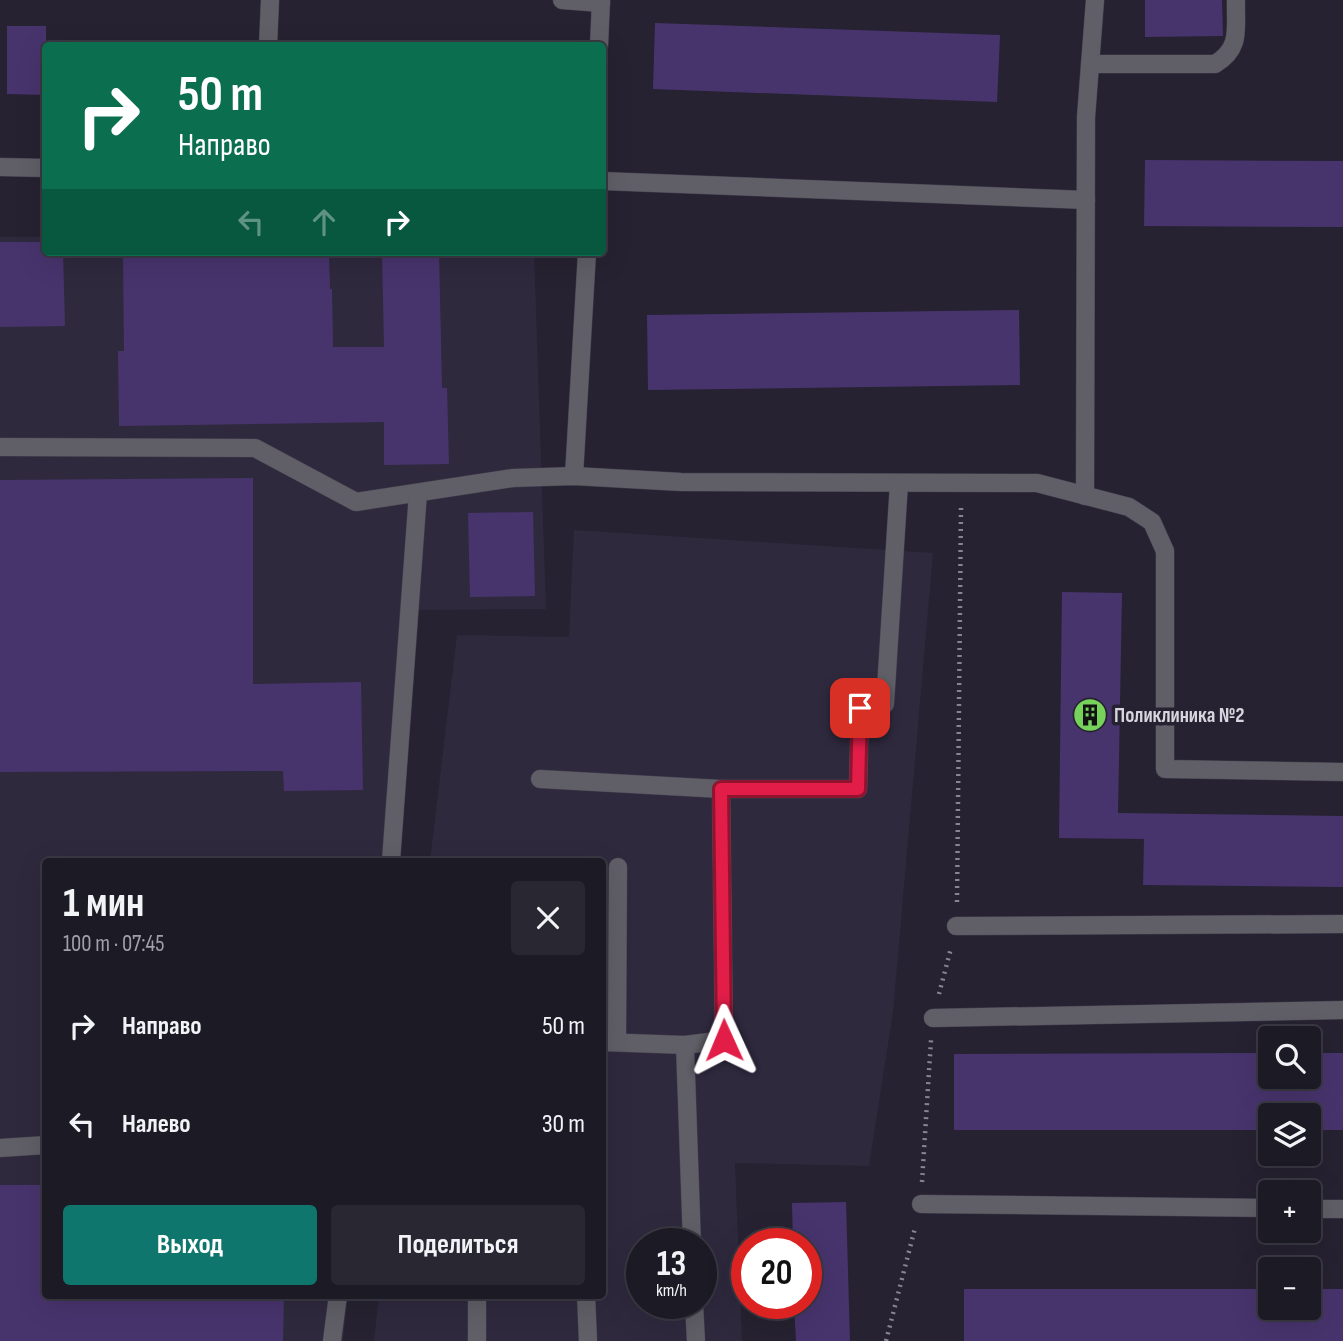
<!DOCTYPE html>
<html lang="ru">
<meta charset="utf-8">
<style>
body{margin:0;font-family:"Sofia Sans Condensed",sans-serif;background:#292732;color:#f1f3f6;height:100vh;display:flex;flex-direction:column;font-size:26px;white-space:nowrap}
*{box-sizing:border-box;margin:0}
p{font-size:23px;color:#a0a1a7}
.icon{flex:none;width:38px;height:38px;fill:none;stroke:currentColor;stroke-width:2;stroke-linecap:round;stroke-linejoin:round}
.map{position:relative;flex:1;overflow:hidden}
.panel{position:absolute;left:42px;top:858px;width:564px;height:441px;display:flex;flex-direction:column;background:#1c1a25;border-radius:7px;box-shadow:0 7px 28px #0002,0 0 0 2px #3a3842}
.panel>*{flex:none}
.banner{position:absolute;left:42px;top:42px;width:564px;height:214px;border-radius:7px;box-shadow:0 7px 28px #0002,0 0 0 2px #3a3842;background:#0b6e4f;color:#fff;overflow:hidden}
.fabs{position:absolute;left:1258px;top:1026px;display:grid;gap:14px}
.fabs a{display:grid;place-items:center;width:63px;height:63px;border-radius:7px;background:#1c1a25;box-shadow:0 7px 28px #0002,0 0 0 2px #3a3842;font-size:35px}
.speed{position:absolute;left:626px;top:1228px;display:flex;gap:14px;font-size:35px;font-weight:700;text-align:center}
.speed>*{display:grid;place-content:center;width:91px;height:91px;border-radius:50%;background:#1c1a25;box-shadow:0 7px 28px #0002,0 0 0 2px #3a3842;line-height:1}
.speed small{font-size:18px;font-weight:400}
.speed .limit{border:10px solid #d22;background:#fff;color:#111}
.pin{position:absolute;display:grid;place-items:center;width:60px;height:60px;color:#fff;margin:-30px;border-radius:14px;box-shadow:0 4px 10px #0006}
.me{position:absolute;width:77px;margin:-38px;rotate:359deg;stroke-linejoin:round;filter:drop-shadow(0 0 5px #0008)}
.turn{display:flex;align-items:center;gap:24px;height:147px;padding:0 21px;font-size:32px}
.turn .icon{width:91px;height:91px;stroke-width:2.5}
.turn b{display:block;font-size:49px;line-height:60px}
.lanes{display:flex;align-items:center;height:66px;padding:0 21px;background:#0003;justify-content:center;gap:35px;direction:ltr}
.lanes .off{opacity:.35}
.round{display:grid;place-items:center;flex:none;width:74px;height:74px;border-radius:7px;background:#292732}
.overview{display:flex;align-items:center;justify-content:space-between;height:119px;padding:0 21px}
h1{font-size:42px;font-weight:700;line-height:52px}
.primary-button{display:flex;gap:14px;margin-top:auto;padding:14px 21px}
.primary-button a{flex:1;height:80px;border-radius:7px;background:#0f766e;color:#fff;font-size:28px;font-weight:700;line-height:80px;text-align:center}
.primary-button a+a{background:#292732;color:#f1f3f6}
ul{padding:0;list-style:none}
li{display:flex;align-items:center;gap:21px;height:98px;padding:0 21px}
li div{flex:1}
li b{display:block;font-size:26px}
li em{font-style:normal}
.map>svg:first-child{display:block}
.built{fill:#2f293e;fill-rule:evenodd}
.building{fill:#48346d}
.lines{fill:none;stroke-linecap:round;stroke-linejoin:round}
.minor-casing{stroke:#423f4d;stroke-width:19}
.path{stroke:#888490;stroke-width:4.5;stroke-dasharray:2 5;stroke-linecap:butt}
.minor{stroke:#605e66;stroke-width:18}
.route-casing{stroke:#92132f;stroke-width:18}
.route{stroke:#e11d48;stroke-width:12}
.labels{text-anchor:middle;dominant-baseline:central;stroke-width:7;stroke-linejoin:round;paint-order:stroke}
.poi-label{font-size:21px;font-weight:bold;fill:#d8d5df;stroke:#262231;text-anchor:start}
</style>
<div class="map">
<svg width="1343" height="1341" viewBox="0 0 1343 1341">
<rect width="100%" height="100%" fill="#262231"/>
<g class="built">
<polygon points="0,237 45,237 46,252 534,252 546,609 416,610 391,861 46,861 46,1295 348,1295 343,1341 0,1341"/>
<path d="M 574,530 L 933,553 L 893,1012 L 869,1166 L 735,1163 L 742,1341 L 374,1341 L 379,1295 L 602,1295 L 602,861 L 430,861 L 457,635 L 569,637 ZM 642,1244 L 702,1244 L 702,1304 L 642,1304 Z"/>
</g>
<g class="building">
<polygon points="1145,0 1222,0 1223,36 1145,37"/>
<polygon points="655,23 1000,35 997,102 653,89"/>
<polygon points="7,26 46,26 46,95 7,94"/>
<polygon points="1145,160 1343,161 1343,227 1144,226"/>
<polygon points="0,242 46,242 46,252 63,252 65,326 0,327"/>
<polygon points="123,252 329,252 330,289 332,289 333,347 384,347 382,252 439,252 442,388 447,388 449,464 384,465 384,422 119,426 118,351 124,351"/>
<polygon points="1019,310 1020,385 648,390 647,315"/>
<polygon points="253,478 253,684 361,682 363,790 284,791 283,771 0,772 0,480"/>
<polygon points="533,512 535,596 470,597 468,513"/>
<polygon points="1062,592 1122,593 1118,813 1343,816 1343,887 1143,885 1144,839 1059,838"/>
<polygon points="1270,1053 1270,1076 1309,1076 1309,1053 1343,1053 1343,1130 1309,1130 1309,1115 1270,1115 1270,1130 954,1130 954,1054"/>
<polygon points="0,1185 46,1185 46,1295 284,1295 283,1341 0,1341"/>
<polygon points="846,1202 850,1341 796,1341 794,1304 807,1304 807,1244 793,1244 792,1203"/>
<polygon points="964,1289 1270,1289 1270,1307 1309,1307 1309,1289 1343,1289 1343,1341 964,1341"/>
</g>
<g class="lines">
<g class="minor-casing">
<g id="minor">
<polyline points="562,0 601,3"/>
<polyline points="268,46 270,0"/>
<polyline points="599,46 601,0"/>
<path d="M 1090,64 L 1215,64 C 1242,48 1235,28 1236,0"/>
<polyline points="0,167 46,168"/>
<polyline points="602,181 1086,200"/>
<polyline points="0,447 255,448 356,502 513,478 574,476 681,482 1037,483 1129,507 1152,522 1165,551 1165,769 1343,772"/>
<polyline points="574,476 587,252"/>
<polyline points="1085,496 1086,117 1095,0"/>
<polyline points="540,779 721,789 724,1040 685,1045"/>
<polyline points="721,789 858,789 860,708 885,704 899,483"/>
<polyline points="391,861 418,493"/>
<polyline points="956,926 1343,924"/>
<polyline points="933,1018 1343,1010"/>
<polyline points="602,1042 685,1045 692,1244"/>
<polyline points="617,1042 618,867"/>
<polyline points="0,1148 46,1145"/>
<polyline points="921,1204 1270,1208"/>
<polyline points="1309,1209 1343,1209"/>
<polyline points="586,1295 588,1341"/>
<polyline points="694,1304 696,1341"/>
<polyline points="332,1341 338,1295"/>
<polyline points="477,1341 477,1295"/>
</g>
</g>
<g class="path">
<polyline points="957,902 961,508"/>
<polyline points="939,994 951,948"/>
<polyline points="922,1182 931,1040"/>
<polyline points="886,1341 915,1228"/>
</g>
<use href="#minor" class="minor"/>
</g>
<g class="lines">
<g class="route-casing">
<polyline id="route" points="724,1040 721,789 858,789 860,708"/>
</g>
<use href="#route" class="route"/>
</g>
<defs>
<g id="building-disc" transform="scale(1.75)"><circle r="9.5" fill="#76d25a" stroke="#262231"/><path d="M-4-6H4V6H1V3H-1V6H-4ZM-2.5-4.3h1.7v1.8h-1.7ZM.8-4.3h1.7v1.8H.8ZM-2.5-1h1.7V.8h-1.7ZM.8-1h1.7V.8H.8Z" fill="#111"/></g>
</defs>
<g fill-rule="evenodd">
<use href="#building-disc" x="1090" y="715"/>
</g>
<g class="labels">
<g class="poi-label">
<text x="1114" y="715">Поликлиника №2</text>
</g>
</g>
</svg>
<div class="fabs">
<a><svg class="icon" aria-label="search" viewBox="0 0 24 24"><circle cx="10" cy="10" r="6"/><path d="M15 15l6 6"/></svg></a>
<a><svg class="icon" aria-label="layers" viewBox="0 0 24 24"><path d="M12 4l9 5-9 5-9-5zM3 14l9 5 9-5"/></svg></a>
<a>+</a>
<a>−</a>
</div>
<div class="speed"><div>13<small>km/h</small></div><div class="limit">20</div></div>
<div class="pin" style="left:860px;top:708px;background:#d93025"><svg class="icon" aria-label="arrive" viewBox="0 0 24 24"><path d="M6 21V4h12l-3 4 3 4H6"/></svg></div>
<svg class="me" style="left:724px;top:1040px" viewBox="-20 -20 40 40"><path d="M0-17L14 15 0 8-14 15z" fill="#e11d48" stroke="#fff" stroke-width="4"/></svg>
<div class="banner">
<div class="turn"><svg class="icon" aria-label="right" viewBox="0 0 24 24"><path d="M7 20v-9h11M14 6l5 5-5 5"/></svg><div><b>50 m</b>Направо</div></div>
<div class="lanes"><svg class="icon off" aria-label="left" viewBox="0 0 24 24"><path d="M17 20v-9H6M10 6l-5 5 5 5"/></svg><svg class="icon off" aria-label="ahead" viewBox="0 0 24 24"><path d="M12 20V5M6 11l6-6 6 6"/></svg><svg class="icon" aria-label="right" viewBox="0 0 24 24"><path d="M7 20v-9h11M14 6l5 5-5 5"/></svg></div>
</div>
<section class="panel">
<div class="overview"><div><h1>1 мин</h1><p>100 m · 07:45</p></div><a class="round"><svg class="icon" aria-label="close" viewBox="0 0 24 24"><path d="M6 6l12 12M18 6L6 18"/></svg></a></div>
<ul>
<li><svg class="icon" aria-label="right" viewBox="0 0 24 24"><path d="M7 20v-9h11M14 6l5 5-5 5"/></svg><div><b>Направо</b></div><em>50 m</em></li>
<li><svg class="icon" aria-label="left" viewBox="0 0 24 24"><path d="M17 20v-9H6M10 6l-5 5 5 5"/></svg><div><b>Налево</b></div><em>30 m</em></li>
</ul>
<div class="primary-button"><a>Выход</a><a>Поделиться</a></div>
</section>
</div>
